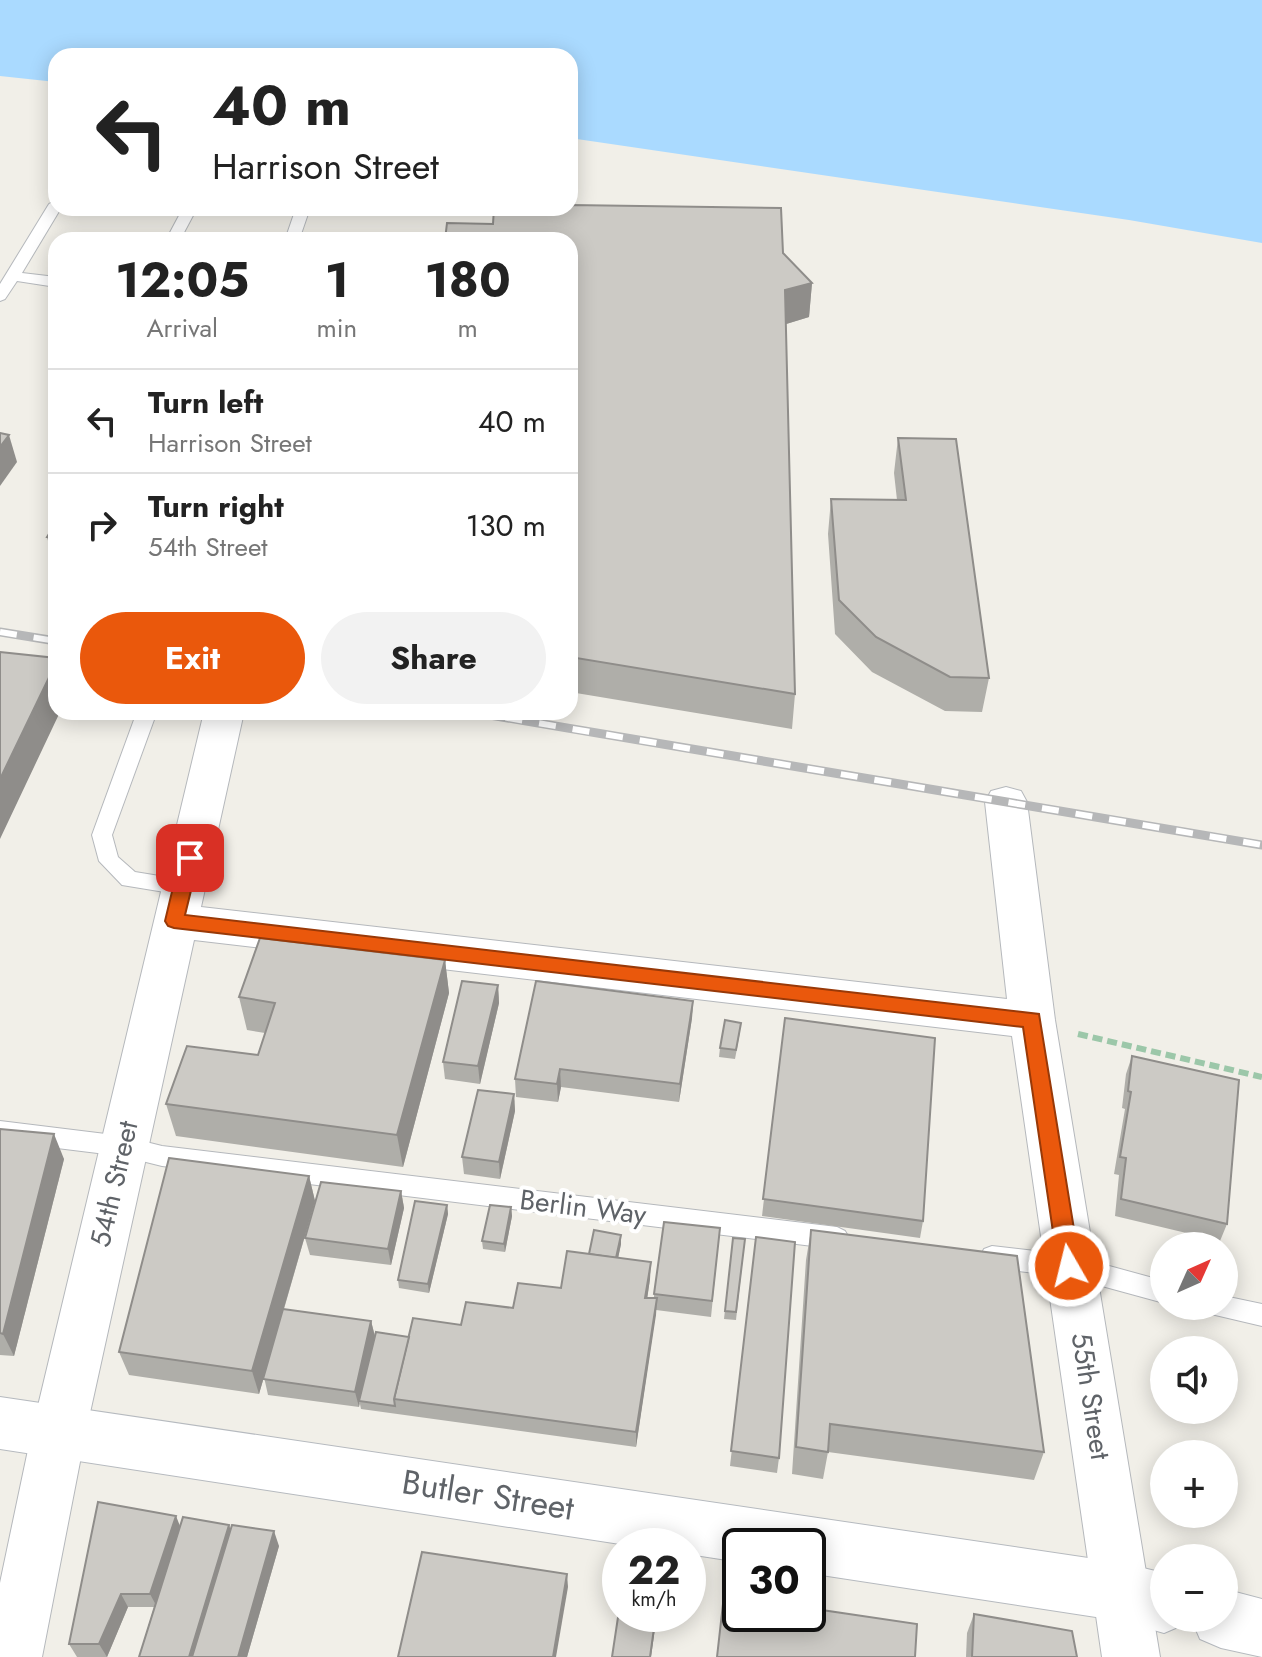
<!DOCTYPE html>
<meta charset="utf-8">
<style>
body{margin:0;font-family:Jost,sans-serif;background:#f2f2f2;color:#222;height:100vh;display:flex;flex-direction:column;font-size:30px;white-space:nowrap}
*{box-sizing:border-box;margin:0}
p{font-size:26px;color:#767676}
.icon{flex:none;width:44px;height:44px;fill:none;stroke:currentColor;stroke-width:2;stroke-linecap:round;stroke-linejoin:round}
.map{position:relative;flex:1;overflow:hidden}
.details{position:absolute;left:48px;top:232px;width:530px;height:488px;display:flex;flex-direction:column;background:#fff;border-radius:24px;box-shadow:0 4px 20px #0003}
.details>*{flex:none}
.guide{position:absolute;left:48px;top:48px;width:530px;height:168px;border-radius:24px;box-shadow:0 4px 20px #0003;background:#fff;color:#222;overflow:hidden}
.needle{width:52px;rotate:45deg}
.fabs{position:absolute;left:1150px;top:1232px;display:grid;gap:16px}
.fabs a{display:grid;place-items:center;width:88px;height:88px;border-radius:50%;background:#fff;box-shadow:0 4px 20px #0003;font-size:40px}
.speed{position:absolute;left:602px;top:1528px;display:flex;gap:16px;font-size:40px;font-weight:700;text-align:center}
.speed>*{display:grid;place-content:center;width:104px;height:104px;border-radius:50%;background:#fff;box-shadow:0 4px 20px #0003;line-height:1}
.speed small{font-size:20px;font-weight:400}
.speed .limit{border:4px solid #111;border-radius:12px;background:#fff;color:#111}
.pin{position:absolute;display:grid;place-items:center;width:68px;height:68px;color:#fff;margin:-34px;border-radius:16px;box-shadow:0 4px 12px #0006}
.me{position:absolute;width:88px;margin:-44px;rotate:352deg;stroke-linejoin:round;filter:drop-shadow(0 0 6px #0008)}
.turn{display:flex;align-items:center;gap:28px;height:168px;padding:0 32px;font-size:36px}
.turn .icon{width:104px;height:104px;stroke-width:2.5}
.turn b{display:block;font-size:56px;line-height:68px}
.eta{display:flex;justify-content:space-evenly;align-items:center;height:136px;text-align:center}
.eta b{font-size:48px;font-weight:700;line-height:56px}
.primary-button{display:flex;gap:16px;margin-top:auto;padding:16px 32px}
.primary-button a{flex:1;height:92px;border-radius:48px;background:#ea580c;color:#fff;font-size:32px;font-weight:700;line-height:92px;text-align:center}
.primary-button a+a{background:#f2f2f2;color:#222}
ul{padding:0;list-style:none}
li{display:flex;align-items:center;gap:24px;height:104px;padding:0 32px;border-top:2px solid #e0e0e0}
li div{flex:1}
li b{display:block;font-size:30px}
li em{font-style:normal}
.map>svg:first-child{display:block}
.water{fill:#aadaff}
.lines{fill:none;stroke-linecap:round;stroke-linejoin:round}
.service-casing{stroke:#b5b8bc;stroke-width:2}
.minor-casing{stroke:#b5b8bc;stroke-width:2}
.secondary-casing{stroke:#b6babf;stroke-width:2}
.path{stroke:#9cc7a9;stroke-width:6;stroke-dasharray:10 5;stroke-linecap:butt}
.service{fill:#fff;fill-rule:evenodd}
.minor{fill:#fff;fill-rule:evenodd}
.secondary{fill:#fff;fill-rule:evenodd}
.rail-casing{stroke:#b6b7b8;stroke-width:9}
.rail{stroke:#fff;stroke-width:6;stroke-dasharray:17;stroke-linecap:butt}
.wall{fill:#afaea9}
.shaded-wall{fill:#8f8d8a}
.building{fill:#cccac5;stroke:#8f8d8a;stroke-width:2}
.route{fill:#ea580c;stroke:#983908;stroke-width:2}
.labels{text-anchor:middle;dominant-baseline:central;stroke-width:8;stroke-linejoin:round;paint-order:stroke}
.street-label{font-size:28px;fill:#5f6368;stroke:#fff}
.near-street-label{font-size:34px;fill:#5f6368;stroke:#fff}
</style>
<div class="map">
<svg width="1262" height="1657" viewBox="0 0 1262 1657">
<rect width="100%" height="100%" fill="#f1efe8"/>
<polygon class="water" points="0,0 1262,0 1262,243 1129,220 570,138 570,56 56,56 56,82 0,76"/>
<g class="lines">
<g class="service-casing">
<g id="service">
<polygon points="56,200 56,208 61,208 22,273 56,277 56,287 17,281 5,299 0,301 0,284 49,204"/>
<polygon points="183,208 197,208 180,240 166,240"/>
<polygon points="296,208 310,208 299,240 285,240"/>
<polygon points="133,712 152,712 155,717 112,835 118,857 135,872 190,881 193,887 190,893 183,895 122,885 99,861 92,835 135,717"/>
<polygon points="0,1121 122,1136 162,1146 837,1227 845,1231 849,1238 845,1245 837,1249 162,1166 122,1156 0,1141"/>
<polygon points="992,1246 1069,1255 1164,1281 1164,1303 1069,1277 992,1268 984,1265 980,1257 984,1249"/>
<polygon points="1224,1296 1262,1304 1262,1326 1211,1314 1208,1306 1224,1306"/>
</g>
</g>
<g class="minor-casing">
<polygon id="minor" points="204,712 244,712 201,907 1007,999 985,802 991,791 1006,787 1021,791 1027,802 1055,1020 1160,1657 1102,1657 1012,1036 194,940 86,1431 42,1657 0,1657 0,1583 32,1431"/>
</g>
<g class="secondary-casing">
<g id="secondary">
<polygon points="0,1397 1122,1563 1164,1573 1164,1618 1187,1618 1185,1624 1164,1633 1122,1621 808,1573 808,1546 740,1546 740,1562 688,1554 688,1546 633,1546 0,1449"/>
<polygon points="1224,1589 1262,1599 1262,1657 1221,1648 1200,1639 1191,1618 1224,1618"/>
</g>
</g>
<polyline class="path" points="1078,1034 1262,1077"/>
<use href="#service" class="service"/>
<use href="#minor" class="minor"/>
<use href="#secondary" class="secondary"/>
<g class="rail-casing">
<g id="rail">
<polyline points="0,632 56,641"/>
<polyline points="472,712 1262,845"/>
</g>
</g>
<use href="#rail" class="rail"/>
</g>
<g class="wall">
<polygon points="570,240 783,253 812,283 809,317 786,324 795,694 792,729 570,692"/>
<polygon points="898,438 989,678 982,712 945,711 872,672 835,634 828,534 831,499 897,500 894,473"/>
<polygon points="56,523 56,556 52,556 47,537"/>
<polygon points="445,960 449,993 403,1167 176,1136 166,1104 258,1055 265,1033 247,1030 239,997"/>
<polygon points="498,985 499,1003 480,1084 445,1079 443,1062"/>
<polygon points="693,1001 692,1018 679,1102 561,1087 558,1102 516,1097 515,1079"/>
<polygon points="785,1018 923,1221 920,1238 762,1216"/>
<polygon points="740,1032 735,1059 719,1057 720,1048"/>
<polygon points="1132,1056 1227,1224 1220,1241 1115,1216 1119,1175 1114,1174 1125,1109 1122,1108 1126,1074"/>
<polygon points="514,1094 515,1111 500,1179 464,1174 462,1157"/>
<polygon points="0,1129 64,1159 14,1356 0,1355"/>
<polygon points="309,1176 315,1201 284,1309 371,1321 375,1336 409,1337 461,1325 513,1308 561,1288 589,1254 621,1244 618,1258 650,1279 647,1298 654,1298 654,1294 720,1228 711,1317 656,1310 636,1447 361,1409 360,1404 359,1407 268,1395 264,1377 259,1394 129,1375 119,1352"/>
<polygon points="401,1191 404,1208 391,1265 310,1255 305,1238"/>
<polygon points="447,1205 448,1214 429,1293 399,1288 398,1280"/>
<polygon points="511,1207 512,1216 505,1252 483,1249 482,1241"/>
<polygon points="811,1230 1044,1452 1034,1480 828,1452 823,1479 792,1474 806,1260"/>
<polygon points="756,1237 779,1458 777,1473 730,1466"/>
<polygon points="733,1238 745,1239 736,1320 724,1319"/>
<polygon points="180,1527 231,1530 279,1546 247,1657 139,1657 154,1607 128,1607 107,1657 77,1657 69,1644"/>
<polygon points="974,1614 1077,1657 966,1657 967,1633"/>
</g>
<g class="shaded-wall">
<polygon points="812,283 809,317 783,325 785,290"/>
<polygon points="9,435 17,462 0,486 0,447"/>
<polygon points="56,663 56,712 60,712 0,839 0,779"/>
<polygon points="445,960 449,993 403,1167 397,1135"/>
<polygon points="498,985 499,1003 480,1084 478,1066"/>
<polygon points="693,1001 692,1018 679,1102 680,1084"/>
<polygon points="560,1069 561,1087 558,1102 557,1084"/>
<polygon points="514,1094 515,1111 500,1179 499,1162"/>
<polygon points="54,1134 64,1159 14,1356 3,1334"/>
<polygon points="309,1176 315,1201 259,1394 252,1371"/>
<polygon points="401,1191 404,1208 391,1265 388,1249"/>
<polygon points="447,1205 448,1214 429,1293 428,1284"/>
<polygon points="511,1207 512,1216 505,1252 504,1244"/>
<polygon points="621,1235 621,1244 616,1268 616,1260"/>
<polygon points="651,1262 650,1279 645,1314 645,1298"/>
<polygon points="657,1298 656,1315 636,1447 636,1432"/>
<polygon points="371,1321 375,1337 359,1401 359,1407 355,1392"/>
<polygon points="176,1516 182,1531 157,1607 150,1594"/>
<polygon points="229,1525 234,1539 199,1657 189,1657"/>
<polygon points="274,1531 279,1546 247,1657 238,1657"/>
<polygon points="567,1574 568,1587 556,1657 553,1657"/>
<polygon points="121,1594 128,1607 107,1657 99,1644"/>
<polygon points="656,1614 657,1614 651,1657 650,1657"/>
</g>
<g class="building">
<polygon points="570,205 781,208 783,253 812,283 785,290 795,694 570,657 570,240 445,240 447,223 493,224 494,208 570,208"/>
<polygon points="0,433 9,435 0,447"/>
<polygon points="898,438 956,439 989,678 950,677 876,637 839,600 831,499 906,500"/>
<polygon points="56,523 56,539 47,537"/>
<polygon points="0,652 56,658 56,663 0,779"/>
<polygon points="260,938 445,960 397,1135 166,1104 187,1046 258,1055 275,1003 239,997"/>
<polygon points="462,981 498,985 478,1066 443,1062"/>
<polygon points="536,981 693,1001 680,1084 560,1069 557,1084 515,1079"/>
<polygon points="785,1018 935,1038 923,1221 763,1199"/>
<polygon points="725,1020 741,1023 736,1050 720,1048"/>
<polygon points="1132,1056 1239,1080 1227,1224 1121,1199 1126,1158 1120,1157 1131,1092 1128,1091"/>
<polygon points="478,1090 514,1094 499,1162 462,1157"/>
<polygon points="0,1129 54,1134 3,1334 0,1333"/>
<polygon points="169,1158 309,1176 252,1371 119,1352"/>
<polygon points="321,1182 401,1191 388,1249 305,1238"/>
<polygon points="415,1201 447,1205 428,1284 398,1280"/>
<polygon points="490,1205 511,1207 504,1244 482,1241"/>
<polygon points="664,1222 720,1228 712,1301 654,1294"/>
<polygon points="594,1230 621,1235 616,1258 589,1254"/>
<polygon points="811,1230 1017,1256 1044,1452 830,1424 828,1452 796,1447"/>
<polygon points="756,1237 795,1242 779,1458 731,1451"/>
<polygon points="733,1238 745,1239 736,1312 725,1311"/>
<polygon points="567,1251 651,1262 645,1298 657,1298 636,1432 394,1399 413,1318 461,1325 466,1302 513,1308 518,1283 561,1288"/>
<polygon points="283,1309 371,1321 355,1392 263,1379"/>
<polygon points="376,1332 409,1337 394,1399 395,1406 359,1401"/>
<polygon points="98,1502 176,1516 150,1594 121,1594 99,1644 69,1644"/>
<polygon points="183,1517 229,1525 189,1657 139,1657"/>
<polygon points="232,1525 274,1531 238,1657 192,1657"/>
<polygon points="422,1552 567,1574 553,1657 398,1657"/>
<polygon points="724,1595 740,1597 740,1614 808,1614 808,1608 917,1624 915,1657 717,1657"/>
<polygon points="620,1604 620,1614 656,1614 650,1657 612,1657"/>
<polygon points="974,1614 1072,1631 1077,1657 972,1657"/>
</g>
<polygon class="route" points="190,851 199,858 185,915 1039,1014 1080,1266 1076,1273 1069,1276 1061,1273 1058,1266 1023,1027 174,928 168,926 165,921 180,858"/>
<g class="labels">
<g class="street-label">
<text transform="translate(114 1184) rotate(-77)">54th Street</text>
<text transform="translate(583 1207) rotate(7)">Berlin Way</text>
<text transform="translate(1091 1396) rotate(81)">55th Street</text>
</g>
<g class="near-street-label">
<text transform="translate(488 1495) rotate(9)">Butler Street</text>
</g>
</g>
</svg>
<div class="fabs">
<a><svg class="needle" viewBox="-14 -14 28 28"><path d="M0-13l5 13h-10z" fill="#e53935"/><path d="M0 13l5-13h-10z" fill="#767676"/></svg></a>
<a><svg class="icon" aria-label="sound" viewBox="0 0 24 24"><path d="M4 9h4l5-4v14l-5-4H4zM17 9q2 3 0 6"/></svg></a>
<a>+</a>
<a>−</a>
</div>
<div class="speed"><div>22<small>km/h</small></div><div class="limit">30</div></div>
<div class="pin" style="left:190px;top:858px;background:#d93025"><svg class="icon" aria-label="arrive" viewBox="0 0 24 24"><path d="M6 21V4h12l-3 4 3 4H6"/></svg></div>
<svg class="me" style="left:1069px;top:1266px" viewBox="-20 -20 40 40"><circle r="17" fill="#ea580c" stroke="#fff" stroke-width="3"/><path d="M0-11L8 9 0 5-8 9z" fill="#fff"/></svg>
<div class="guide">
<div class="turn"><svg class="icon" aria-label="left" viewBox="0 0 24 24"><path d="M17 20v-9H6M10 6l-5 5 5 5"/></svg><div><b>40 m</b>Harrison Street</div></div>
</div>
<section class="details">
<div class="eta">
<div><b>12:05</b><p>Arrival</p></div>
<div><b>1</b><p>min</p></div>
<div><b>180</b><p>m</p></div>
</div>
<ul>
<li><svg class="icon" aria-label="left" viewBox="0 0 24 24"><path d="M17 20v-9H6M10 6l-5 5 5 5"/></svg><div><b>Turn left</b><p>Harrison Street</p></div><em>40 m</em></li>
<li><svg class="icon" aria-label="right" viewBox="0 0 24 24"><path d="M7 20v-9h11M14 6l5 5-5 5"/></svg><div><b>Turn right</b><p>54th Street</p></div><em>130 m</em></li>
</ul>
<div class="primary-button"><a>Exit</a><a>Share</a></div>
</section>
</div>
